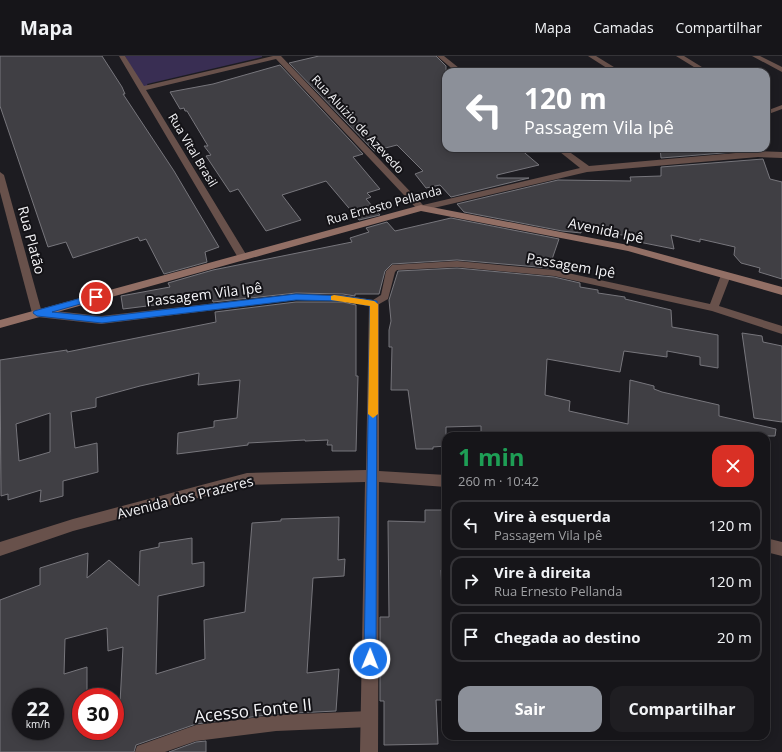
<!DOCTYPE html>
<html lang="pt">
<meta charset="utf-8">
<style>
body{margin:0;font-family:"Open Sans",sans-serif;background:#1f1e22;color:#f1f3f6;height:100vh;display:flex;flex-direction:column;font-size:15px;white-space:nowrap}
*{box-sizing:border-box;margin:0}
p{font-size:13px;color:#9e9fa2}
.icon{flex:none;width:22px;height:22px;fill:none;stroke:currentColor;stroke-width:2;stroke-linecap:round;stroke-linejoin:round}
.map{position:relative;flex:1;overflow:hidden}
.sheet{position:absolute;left:442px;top:376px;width:328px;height:308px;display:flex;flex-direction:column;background:#161519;border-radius:12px;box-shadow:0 2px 10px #0003,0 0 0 1px #353438}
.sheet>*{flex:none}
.banner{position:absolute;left:442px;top:12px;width:328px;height:84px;border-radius:12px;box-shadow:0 2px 10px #0003,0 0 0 1px #353438;background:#8c9099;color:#fff;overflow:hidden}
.speed{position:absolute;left:12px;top:632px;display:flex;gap:8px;font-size:20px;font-weight:700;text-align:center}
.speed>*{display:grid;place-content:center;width:52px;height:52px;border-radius:50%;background:#161519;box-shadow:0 2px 10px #0003,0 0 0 1px #353438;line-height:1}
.speed small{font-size:10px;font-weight:400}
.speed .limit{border:6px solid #d22;background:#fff;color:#111}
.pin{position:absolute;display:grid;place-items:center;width:34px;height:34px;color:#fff;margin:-17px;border:2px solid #fff;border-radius:50%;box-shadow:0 1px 4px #0007}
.me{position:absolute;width:44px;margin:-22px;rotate:1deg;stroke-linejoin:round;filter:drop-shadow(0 0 3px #0008)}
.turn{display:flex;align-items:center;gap:14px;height:84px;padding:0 16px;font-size:18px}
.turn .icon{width:52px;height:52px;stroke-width:2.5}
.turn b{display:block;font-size:28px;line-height:34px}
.round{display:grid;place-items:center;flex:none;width:42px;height:42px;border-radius:12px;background:#1f1e22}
.overview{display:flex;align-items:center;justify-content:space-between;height:68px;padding:0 16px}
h1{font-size:24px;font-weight:700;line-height:30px;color:#1e9e55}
.button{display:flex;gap:8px;margin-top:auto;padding:8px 16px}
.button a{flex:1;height:46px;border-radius:12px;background:#8c9099;color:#fff;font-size:16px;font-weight:700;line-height:46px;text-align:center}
.button a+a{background:#1f1e22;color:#f1f3f6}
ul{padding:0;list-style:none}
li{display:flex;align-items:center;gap:12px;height:50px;margin:0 8px 6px;padding:0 8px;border:2px solid #353438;border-radius:12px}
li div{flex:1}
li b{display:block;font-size:15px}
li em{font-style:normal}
header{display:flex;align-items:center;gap:24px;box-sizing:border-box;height:56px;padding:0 20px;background:#161519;border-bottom:1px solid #353438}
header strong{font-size:19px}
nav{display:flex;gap:22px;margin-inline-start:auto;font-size:14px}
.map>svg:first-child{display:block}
.green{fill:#392e53}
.building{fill:#403f44;stroke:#77767c;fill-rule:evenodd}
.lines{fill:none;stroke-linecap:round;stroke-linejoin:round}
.service{fill:#68514b;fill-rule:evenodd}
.minor{fill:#68514b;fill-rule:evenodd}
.secondary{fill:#926f65;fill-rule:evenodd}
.route{fill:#1a73e8;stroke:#114b97}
.slow{fill:#f59e0b}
.labels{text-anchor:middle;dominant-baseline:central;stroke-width:4;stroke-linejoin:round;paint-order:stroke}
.far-street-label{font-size:12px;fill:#f4f4f7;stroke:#141317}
.street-label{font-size:14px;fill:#f4f4f7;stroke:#141317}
.near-street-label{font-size:17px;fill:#f4f4f7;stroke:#141317}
</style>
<header>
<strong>Mapa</strong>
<nav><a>Mapa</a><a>Camadas</a><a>Compartilhar</a></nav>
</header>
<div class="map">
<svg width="782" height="696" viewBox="0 0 782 696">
<rect width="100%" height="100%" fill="#1d1c21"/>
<polygon class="green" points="125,0 262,0 262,1 147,28 148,30 143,32"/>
<g class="building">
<polygon points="0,0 102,0 122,31 125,38 123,38 174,115 219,191 205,196 207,206 164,218 146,183 140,185 138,181 73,202 66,186 48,191 0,50"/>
<polygon points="319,0 436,0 446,10 446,92 470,92 474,95 484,96 496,92 519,92 539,109 497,119 497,122 529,122 451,141 440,129 426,132 415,118 423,115 397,89 374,95 289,7"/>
<polygon points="280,9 363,98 353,101 380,133 367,137 371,141 366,143 380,159 359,164 326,125 282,139 301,164 266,175 238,133 230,136 206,100 211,99 204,90 208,90 187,55 185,55 184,52 180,53 170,36 213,28"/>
<polygon points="660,92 759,92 760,94 661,102"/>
<polygon points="763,103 770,123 782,126 782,223 759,216 760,212 741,207 734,199 735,191 700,183 700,186 671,179 674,193 639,186 638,181 615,178 615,174 581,169 581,177 562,175 464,156 457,148 558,124 631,125 630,121 661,120 661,111"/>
<polygon points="451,162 559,183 549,212 457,204 392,208 385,215 379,238 355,238 355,240 343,238 296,237 213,246 212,242 123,253 121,240 170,231 168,227 213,214 352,186 350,182 369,176 366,172 387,166 395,175"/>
<polygon points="457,212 554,221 580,227 580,231 598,234 598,237 625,241 625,243 671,254 672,271 718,279 718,312 700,309 700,301 667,295 667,301 624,295 620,316 547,303 545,339 570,345 569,355 628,368 630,324 654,330 654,333 662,336 719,349 719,360 776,373 775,380 481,380 481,370 446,371 446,390 433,391 433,393 416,393 408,334 391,334 392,291 389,291 389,274 391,265 389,244 398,215"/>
<path d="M 296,246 L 343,246 L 356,249 L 356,320 L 358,320 L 356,395 L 332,395 L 332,389 L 327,389 L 328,384 L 305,385 L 305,384 L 248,387 L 248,389 L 177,398 L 178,377 L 214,371 L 214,365 L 237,362 L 240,324 L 198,329 L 199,317 L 140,330 L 96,342 L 96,351 L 71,356 L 75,392 L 97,387 L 98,416 L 63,425 L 63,440 L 40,446 L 41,434 L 8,444 L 8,438 L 1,440 L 0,304 L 67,294 L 67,296 L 216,266 L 215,256 ZM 50,357 L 50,396 L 19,405 L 16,368 Z"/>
<polygon points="742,277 762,280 763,286 782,290 782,366 754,362"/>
<polygon points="425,454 446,454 446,514 441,514 443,554 446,555 446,644 436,644 438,688 384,689 384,645 380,645 380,561 389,561 388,465 425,466"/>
<path d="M 339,461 L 338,504 L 345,503 L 344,520 L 313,522 L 307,617 L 339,613 L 336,655 L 276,658 L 243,662 L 243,659 L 227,664 L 196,668 L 136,689 L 134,696 L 0,696 L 0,544 L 40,529 L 40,512 L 88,497 L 87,522 L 109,504 L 139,530 L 140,495 L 159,491 L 159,487 L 192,482 L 192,508 L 204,506 L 204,530 L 158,540 L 156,618 L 205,603 L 204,564 L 245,556 L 252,467 L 281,465 L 281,463 ZM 107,572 L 108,595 L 123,591 L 120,647 L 115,648 L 115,675 L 81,675 L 81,641 L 87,641 L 87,611 L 64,618 L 65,583 ZM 21,641 L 55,641 L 55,675 L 21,675 Z"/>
<polygon points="206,685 206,696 169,696 196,686"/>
</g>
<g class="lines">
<g class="service">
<polygon points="676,0 684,0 710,16 702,16"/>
<polygon points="782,49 782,53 766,59 766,55"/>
<polygon points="457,205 554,214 710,248 721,219 726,216 731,219 719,250 782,270 782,278 712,255 554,220 457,211 397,214 395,216 388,243 374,251 343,245 296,244 101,268 37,261 32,257 37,253 101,260 296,238 343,239 373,244 381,239 386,215 392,209"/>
<polygon points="370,655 375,658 378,663 375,668 370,671 276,675 196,685 165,696 135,696 137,690 196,669 276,659"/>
</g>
<g class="minor">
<polygon points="119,0 125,0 144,30 273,0 281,0 423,149 580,112 555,92 564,92 589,110 758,95 782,96 782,102 758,101 587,116 421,155 418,154 276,3 146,34 247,200 242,203 237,200"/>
<polygon points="437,0 444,0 464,16 456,16"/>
<polygon points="588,0 596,0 622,16 613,16"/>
<polygon points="752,0 760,0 782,11 782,16"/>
<polygon points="0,116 4,119 42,257 37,261 32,257 0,136"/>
<polygon points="374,244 379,248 379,415 446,419 446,431 379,426 378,696 360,696 365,426 247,429 73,475 0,500 0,486 73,463 247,417 366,414 369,248"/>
<polygon points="766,482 782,486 782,500 766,496"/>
</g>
<polygon class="secondary" points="421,149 628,189 782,231 782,239 628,195 421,155 0,272 0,264"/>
</g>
<polygon class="route" points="96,238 99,241 98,243 52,256 102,261 296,238 343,240 377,245 376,603 374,608 370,609 366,608 364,603 370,250 343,245 296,244 102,267 37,260 33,257 34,255"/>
<polygon class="slow" points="334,239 374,245 378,248 378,358 373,362 368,358 370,250 331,244 331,240"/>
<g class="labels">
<g class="far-street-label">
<text transform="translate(358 68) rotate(47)">Rua Aluizio de Azevedo</text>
<text transform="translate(193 94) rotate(59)">Rua Vital Brasil</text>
<text transform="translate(384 149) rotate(-15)">Rua Ernesto Pellanda</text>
</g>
<g class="street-label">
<text transform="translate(606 174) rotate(12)">Avenida Ipê</text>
<text transform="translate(32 184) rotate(75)">Rua Platão</text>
<text transform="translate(571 209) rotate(10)">Passagem Ipê</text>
<text transform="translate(204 238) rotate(-7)">Passagem Vila Ipê</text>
<text transform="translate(185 441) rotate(-14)">Avenida dos Prazeres</text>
</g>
<g class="near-street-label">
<text transform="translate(253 654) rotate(-6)">Acesso Fonte II</text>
</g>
</g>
</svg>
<div class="speed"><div>22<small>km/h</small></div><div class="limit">30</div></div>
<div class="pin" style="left:96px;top:241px;background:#d93025"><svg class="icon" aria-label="arrive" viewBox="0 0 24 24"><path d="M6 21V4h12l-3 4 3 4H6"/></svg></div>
<svg class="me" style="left:370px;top:603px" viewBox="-20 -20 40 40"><circle r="17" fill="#1a73e8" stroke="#fff" stroke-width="3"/><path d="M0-11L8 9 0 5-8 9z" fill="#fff"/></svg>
<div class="banner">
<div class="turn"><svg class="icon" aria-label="left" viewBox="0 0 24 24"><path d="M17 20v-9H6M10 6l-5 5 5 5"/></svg><div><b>120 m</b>Passagem Vila Ipê</div></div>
</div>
<section class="sheet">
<div class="overview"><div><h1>1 min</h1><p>260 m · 10:42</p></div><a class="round" style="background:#d93025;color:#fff"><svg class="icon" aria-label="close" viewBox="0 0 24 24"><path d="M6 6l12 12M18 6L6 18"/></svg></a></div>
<ul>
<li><svg class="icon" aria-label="left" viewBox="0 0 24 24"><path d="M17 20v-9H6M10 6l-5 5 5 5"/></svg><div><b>Vire à esquerda</b><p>Passagem Vila Ipê</p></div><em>120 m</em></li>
<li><svg class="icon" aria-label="right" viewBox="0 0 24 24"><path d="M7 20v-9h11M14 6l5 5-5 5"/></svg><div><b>Vire à direita</b><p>Rua Ernesto Pellanda</p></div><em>120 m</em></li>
<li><svg class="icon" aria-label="arrive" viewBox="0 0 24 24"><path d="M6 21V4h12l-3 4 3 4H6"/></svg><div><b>Chegada ao destino</b></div><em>20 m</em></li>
</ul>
<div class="button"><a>Sair</a><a>Compartilhar</a></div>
</section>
</div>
